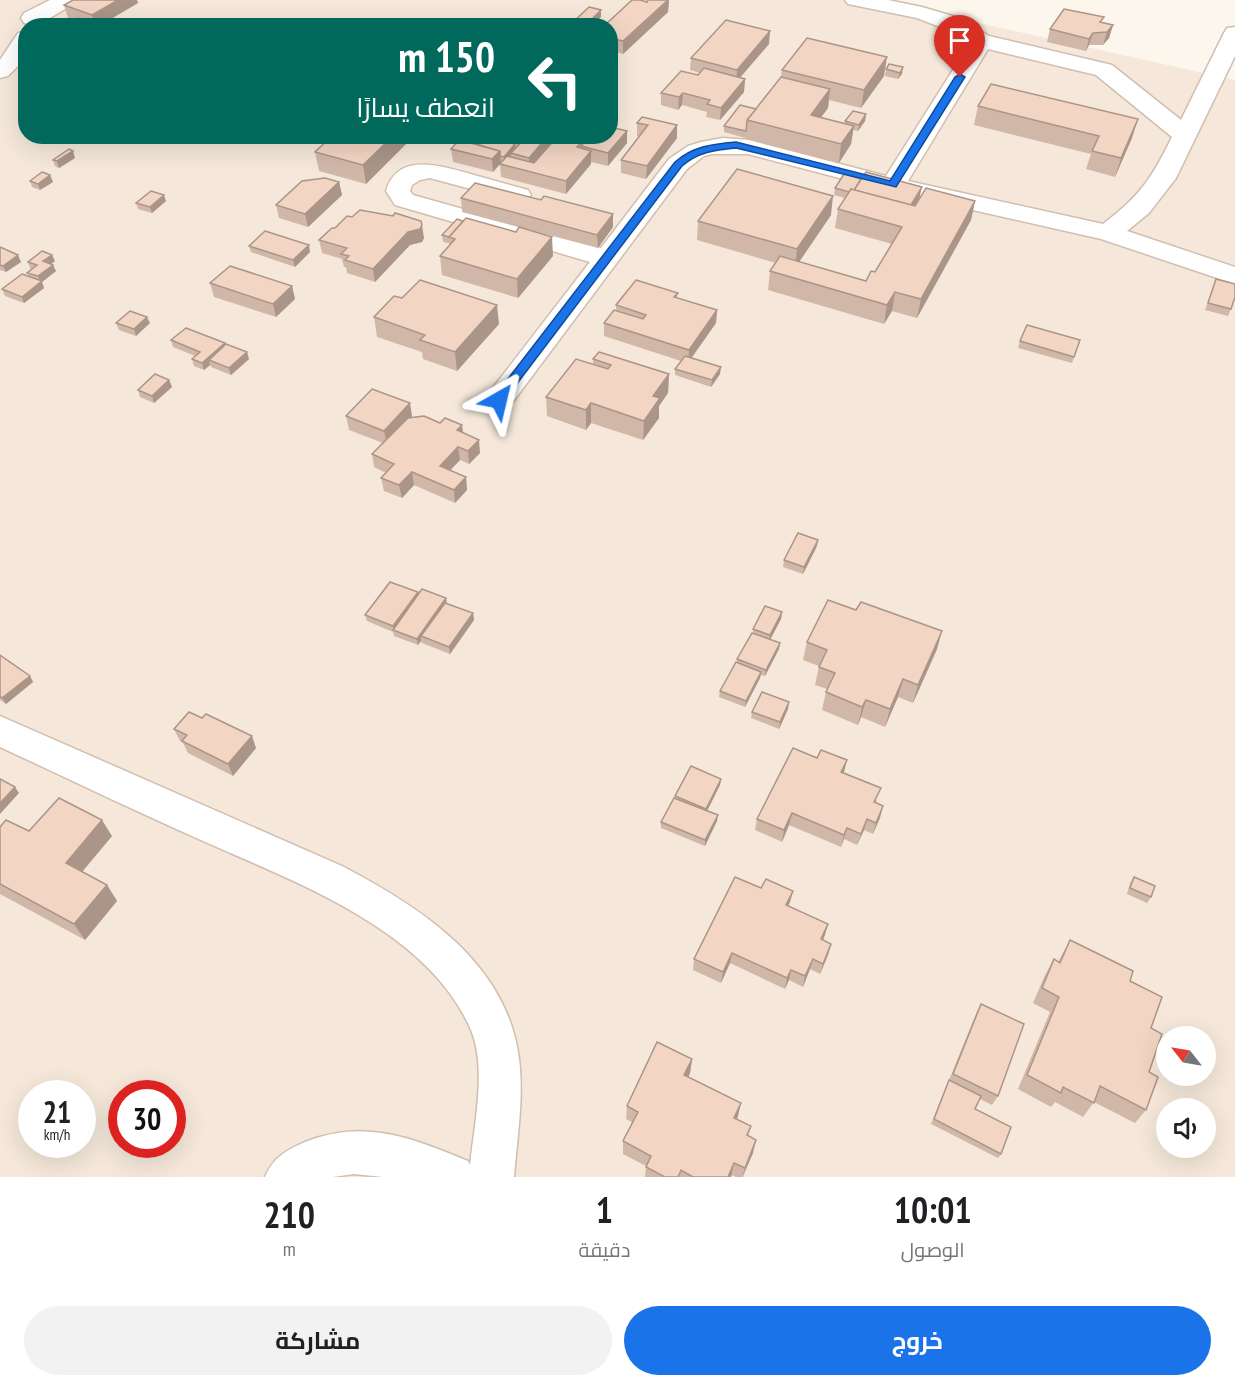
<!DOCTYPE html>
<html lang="ar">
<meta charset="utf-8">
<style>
body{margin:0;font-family:"PT Sans Narrow",Cairo,sans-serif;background:#f2f2f2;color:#202124;direction:rtl;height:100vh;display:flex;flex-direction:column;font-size:22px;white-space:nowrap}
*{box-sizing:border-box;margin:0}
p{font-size:20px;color:#757577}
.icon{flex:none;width:33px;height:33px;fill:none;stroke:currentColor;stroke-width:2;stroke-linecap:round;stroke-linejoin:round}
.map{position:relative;height:1177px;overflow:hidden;direction:ltr}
.sheet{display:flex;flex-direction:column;background:#fff;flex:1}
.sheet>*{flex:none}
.banner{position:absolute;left:18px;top:18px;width:600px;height:126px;border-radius:24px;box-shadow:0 6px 24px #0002;direction:rtl;background:#00695c;color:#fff;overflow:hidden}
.needle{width:39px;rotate:301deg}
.buttons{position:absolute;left:1156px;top:1026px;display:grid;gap:12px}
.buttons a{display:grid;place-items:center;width:60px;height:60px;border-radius:50%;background:#fff;box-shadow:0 6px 24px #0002;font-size:30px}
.speed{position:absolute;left:18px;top:1080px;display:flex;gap:12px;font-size:30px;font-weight:700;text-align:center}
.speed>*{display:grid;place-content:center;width:78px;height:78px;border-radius:50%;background:#fff;box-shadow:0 6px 24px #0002;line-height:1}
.speed small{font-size:15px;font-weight:400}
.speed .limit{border:9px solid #d22;background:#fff;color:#111}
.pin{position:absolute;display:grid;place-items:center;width:51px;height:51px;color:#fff;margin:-62px -26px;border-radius:50% 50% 50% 0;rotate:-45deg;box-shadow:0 0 6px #0007}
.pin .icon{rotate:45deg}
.me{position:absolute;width:66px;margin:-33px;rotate:37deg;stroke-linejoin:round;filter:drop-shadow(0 0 4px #0008)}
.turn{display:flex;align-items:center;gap:21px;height:126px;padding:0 24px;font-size:27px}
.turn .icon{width:78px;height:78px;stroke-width:2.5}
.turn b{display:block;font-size:42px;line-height:51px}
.eta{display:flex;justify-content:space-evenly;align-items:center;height:102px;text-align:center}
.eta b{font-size:36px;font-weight:700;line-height:42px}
.cta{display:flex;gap:12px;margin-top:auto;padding:12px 24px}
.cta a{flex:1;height:69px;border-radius:36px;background:#1a73e8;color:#fff;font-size:24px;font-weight:700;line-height:69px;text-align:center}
.cta a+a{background:#f2f2f2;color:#202124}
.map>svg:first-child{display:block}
.residential{fill:#f5e8da;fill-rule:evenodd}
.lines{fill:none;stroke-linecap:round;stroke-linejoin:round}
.minor-casing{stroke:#d1beb0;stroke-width:3}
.minor{fill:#fff;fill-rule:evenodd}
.wall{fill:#d1b7a8}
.shaded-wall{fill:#aa9588}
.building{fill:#f3d5c3;stroke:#aa9588;stroke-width:1.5}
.route{fill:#1a73e8;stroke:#114b97;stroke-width:1.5}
</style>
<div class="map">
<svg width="1235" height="1177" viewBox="0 0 1235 1177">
<rect width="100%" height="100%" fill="#fdf6ec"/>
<path class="residential" d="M 0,0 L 875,0 L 1235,80 L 1235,1177 L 0,1177 ZM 26,26 L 610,26 L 610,136 L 26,136 ZM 1167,1036 L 1206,1036 L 1206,1076 L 1167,1076 ZM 32,1094 L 82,1094 L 82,1144 L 32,1144 ZM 122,1094 L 172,1094 L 172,1144 L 122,1144 ZM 1167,1108 L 1206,1108 L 1206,1148 L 1167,1148 Z"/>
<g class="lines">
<g class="minor-casing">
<g id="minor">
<path d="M 50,0 L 76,0 L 73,4 C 59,12 41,27 24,23 L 21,18 L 24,13 Z"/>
<path d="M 845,0 L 888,0 L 922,7 L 956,17 L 989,36 L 1112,65 L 1181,120 L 1224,33 L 1227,28 L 1235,27 L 1235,56 L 1176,178 L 1149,213 L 1127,231 L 1235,267 L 1235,284 L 1101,239 L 893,192 L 748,154 L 712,154 L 704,156 L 687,169 L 509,407 L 499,410 L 489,407 L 484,400 L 489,393 L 590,262 L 395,205 L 386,191 C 398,150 444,167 474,175 C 492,180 510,185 528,190 L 531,195 L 528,200 L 519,202 L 430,178 L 420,180 L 412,185 L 410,191 L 413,195 L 601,248 L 669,159 L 688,146 L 701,142 L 723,138 L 749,140 L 886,176 L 970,43 L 940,27 L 917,18 L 848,4 ZM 988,49 L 1096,75 L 1172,137 C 1152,178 1140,196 1103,224 L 908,181 Z"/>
<polygon points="26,32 26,58 8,76 0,78 0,60 18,33"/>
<path d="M 0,716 L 342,866 C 420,907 507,962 519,1059 C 524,1098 517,1138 514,1177 L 383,1177 L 354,1174 L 333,1177 L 265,1177 C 274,1157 285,1151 305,1142 C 364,1118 412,1138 468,1161 L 470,1165 C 474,1126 487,1068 471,1030 C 427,927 289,880 194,837 C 129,808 65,777 0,747 Z"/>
</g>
</g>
<use href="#minor" class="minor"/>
</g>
<g class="wall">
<polygon points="669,0 668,12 623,54 610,50 610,26 647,2"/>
<polygon points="138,3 99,26 65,26 74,20 68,18 64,5"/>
<polygon points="1103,23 1113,25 1109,38 1103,45 1089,45 1086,51 1047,42 1050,29"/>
<polygon points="769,44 740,78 745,79 744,92 720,120 706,117 707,112 682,105 678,110 661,105 661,93 698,75 700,73 690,70 691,58"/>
<polygon points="889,64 902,74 898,79 885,76 886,69"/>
<polygon points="782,70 884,76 861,108 829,100 828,108 821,117 845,124 845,121 866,114 865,121 858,131 853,130 851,144 839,163 746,139 746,137 745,138 724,132 724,126 756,109 781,77"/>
<polygon points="978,106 1132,138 1115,177 1086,169 1091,154 974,125"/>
<polygon points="614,122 614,128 627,131 627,143 608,166 591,162 591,164 566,194 501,177 500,164 502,163 500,162 501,163 493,172 453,162 451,149 490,137 506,142 506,136 610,136"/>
<polygon points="637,123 677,125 677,138 646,179 621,173 621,160 639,136 637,136"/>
<polygon points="414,136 366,184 319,171 315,152"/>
<polygon points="75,158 59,168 55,166 53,160"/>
<polygon points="50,175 53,182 40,190 32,187 30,181"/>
<polygon points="339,182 342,195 308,227 279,218 276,205"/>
<polygon points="835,188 919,199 975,201 971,220 917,318 892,311 884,324 768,290 770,271 776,263 697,240 698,221 831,215 799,262 866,281 875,272 892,244 835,228 838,209 845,198 834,195"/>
<polygon points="461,198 541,200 613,227 598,248 462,212"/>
<polygon points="166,201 152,213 138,209 136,203"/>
<polygon points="335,228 424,238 422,242 410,245 375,282 347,273 346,267 344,267 342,259 322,253 319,240"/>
<polygon points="442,235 553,256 518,298 442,275 440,256 450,245 449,243 443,242"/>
<polygon points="249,246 310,252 295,267 251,252"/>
<polygon points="0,247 21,262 6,272 0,270"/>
<polygon points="55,261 51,264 56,271 42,282 44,288 24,303 5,296 2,289 29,276 27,273 32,269 30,268 28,262"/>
<polygon points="1216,279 1231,309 1228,316 1205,310"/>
<polygon points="210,283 292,286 295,299 276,317 214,297"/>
<polygon points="678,293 677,298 717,310 716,323 691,358 720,374 711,387 675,375 675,369 681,361 604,336 604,323 616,311 616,305"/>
<polygon points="374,317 499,324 457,371 423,359 422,352 377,337"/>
<polygon points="116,323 150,323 136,336 119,330"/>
<polygon points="171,340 225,343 225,345 249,359 231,375 211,367 210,365 204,370 194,366 192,359 195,356 173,347"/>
<polygon points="1080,340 1072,363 1018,348 1020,341"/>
<polygon points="593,359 669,374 668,393 659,406 659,418 643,440 591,423 586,430 547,416 546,397 593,364"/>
<polygon points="169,380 172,387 154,403 140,397 138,390"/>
<polygon points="346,416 412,416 411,418 463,433 480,453 469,464 460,460 450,470 466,477 467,490 455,503 414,485 402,498 384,491 381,478 386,473 374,467 372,454 383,443 349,430"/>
<polygon points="817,546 803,574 783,567 784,560"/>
<polygon points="418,592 418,595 447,604 473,613 474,620 450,654 422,643 421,641 418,645 394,636 393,632 367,621 365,615"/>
<polygon points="782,612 781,619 770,639 780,643 779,649 765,676 761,675 760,678 745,707 719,697 720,691 737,662 737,659 753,633 753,629"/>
<polygon points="807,642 937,649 913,703 898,697 885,727 861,717 858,725 822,710 826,692 827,689 815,685 819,666 803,660"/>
<polygon points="0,655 30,676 33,682 6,704 0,700"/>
<polygon points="789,702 788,709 779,729 751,718 752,712"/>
<polygon points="202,718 256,748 233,776 188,753 183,743 180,741 174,729"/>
<polygon points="843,773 877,800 876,803 883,806 873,834 864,830 857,845 844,839 841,847 789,825 782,842 755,830 757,819"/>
<polygon points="721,779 720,785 707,811 717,821 705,846 661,828 661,822 675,798 675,796"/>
<polygon points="0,827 29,831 112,836 82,872 107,885 117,901 85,940 0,894"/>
<polygon points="1134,877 1151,897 1147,903 1127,894 1130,883"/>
<polygon points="761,888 793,891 790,902 788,906 828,924 823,940 831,944 828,955 820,974 810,969 803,987 789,980 785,989 730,963 721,983 693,970 694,959"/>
<polygon points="1070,940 1130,981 1151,1028 1146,1110 1135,1123 1094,1102 1083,1117 1055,1102 1051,1107 1018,1089 1050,1012 1033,1003 1045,975 1054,959 1058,962"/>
<polygon points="981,1004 998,1096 992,1105 980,1099 975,1109 1001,1154 998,1158 931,1124 976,1014"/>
<polygon points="692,1059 690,1073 688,1077 738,1116 737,1119 751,1126 748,1136 753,1153 743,1177 736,1177 732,1175 731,1177 645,1177 646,1166 623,1154 623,1141 632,1122 626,1119 627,1106"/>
</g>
<g class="shaded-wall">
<polygon points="118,0 137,0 138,3 99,26 95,26 92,15"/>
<polygon points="669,0 668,12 623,54 623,41"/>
<polygon points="601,10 601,17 592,26 585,26"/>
<polygon points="1113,25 1109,38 1103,45 1107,32"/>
<polygon points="770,31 769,44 736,82 737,70"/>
<polygon points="1093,33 1089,45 1086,51 1089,39"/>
<polygon points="887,57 884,76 861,108 864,90"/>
<polygon points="903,67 902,74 898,79 900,73"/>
<polygon points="745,79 744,92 720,120 721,108"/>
<polygon points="830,89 828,108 809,134 811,115"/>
<polygon points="683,93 682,105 678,110 679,97"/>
<polygon points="866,114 865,121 858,131 859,125"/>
<polygon points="1138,119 1132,138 1115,177 1121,158"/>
<polygon points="677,125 677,138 646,179 647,166"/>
<polygon points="854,126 851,144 839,163 841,144"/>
<polygon points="627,131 627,143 608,166 608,153"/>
<polygon points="393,136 414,136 366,184 363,165"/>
<polygon points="478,136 491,136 478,150 471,143"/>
<polygon points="548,136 554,136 555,142 529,171 529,158"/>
<polygon points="515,144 515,151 511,153 511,155 504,163 504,157"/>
<polygon points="73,151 75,158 59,168 57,161"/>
<polygon points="500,151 501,163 493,172 492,159"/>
<polygon points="591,151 591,164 566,194 566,181"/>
<polygon points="50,175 53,182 40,190 38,184"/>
<polygon points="339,182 342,195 308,227 305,214"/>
<polygon points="922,187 919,200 906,221 909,208"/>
<polygon points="164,195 166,201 152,213 150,207"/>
<polygon points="833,196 831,215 795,268 797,249"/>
<polygon points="975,201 971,220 917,318 921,299"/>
<polygon points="613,214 613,227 598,248 597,235"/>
<polygon points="422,225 424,238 422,242 410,245 375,282 373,269 408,232"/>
<polygon points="552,237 553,256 518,298 517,279"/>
<polygon points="309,245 310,252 295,267 293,260"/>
<polygon points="18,255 21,262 6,272 3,266"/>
<polygon points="52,255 55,261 46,268 43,261"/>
<polygon points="53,265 56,271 42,282 44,288 24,303 22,297 40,282 38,276"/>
<polygon points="292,286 295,299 276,317 273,304"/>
<polygon points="895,292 892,311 884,324 887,305"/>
<polygon points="497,305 499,324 457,371 455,352"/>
<polygon points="717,310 716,323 688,363 689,350"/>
<polygon points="147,317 150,323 136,336 134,329"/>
<polygon points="225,343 227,350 209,360 210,365 204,370 202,363"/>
<polygon points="247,352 249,359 231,375 229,368"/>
<polygon points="721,367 720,374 711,387 712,380"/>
<polygon points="669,374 668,393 659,406 659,418 643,440 644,421 653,396"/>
<polygon points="169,380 172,387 154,403 152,396"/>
<polygon points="410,403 412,416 387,444 384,431"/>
<polygon points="591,403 591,423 586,430 586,410"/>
<polygon points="462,425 464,438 457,430"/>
<polygon points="479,440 480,453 469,464 468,451"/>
<polygon points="458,447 460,460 442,479 440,466"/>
<polygon points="412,472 414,485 402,498 399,485"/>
<polygon points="466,477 467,490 455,503 454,490"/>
<polygon points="818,540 817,546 803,574 804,567"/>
<polygon points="418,592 419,599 394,630 393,626"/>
<polygon points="446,598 447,604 421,636 421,641 418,645 417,639"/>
<polygon points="782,612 781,619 769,642 770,635"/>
<polygon points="473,613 474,620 450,654 449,647"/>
<polygon points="942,631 937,649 913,703 918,685"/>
<polygon points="780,643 779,649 765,676 766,670"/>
<polygon points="761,672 760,678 745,707 746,701"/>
<polygon points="30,676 33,682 6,704 2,698"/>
<polygon points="903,679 898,697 885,727 890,709"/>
<polygon points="866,700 861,717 858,725 862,707"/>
<polygon points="789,702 788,709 779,729 780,722"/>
<polygon points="252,736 256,748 233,776 228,764"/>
<polygon points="847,760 844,772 838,784 841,772"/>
<polygon points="721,779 720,785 705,815 706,809"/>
<polygon points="15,787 19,793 0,814 0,803"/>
<polygon points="883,806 880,818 873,834 876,823"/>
<polygon points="792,813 789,825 782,842 784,830"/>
<polygon points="718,815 717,821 705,846 705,840"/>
<polygon points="867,819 864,830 857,845 861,834"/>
<polygon points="102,820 112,836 76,879 66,863"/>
<polygon points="847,828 844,839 841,847 844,835"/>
<polygon points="107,885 117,901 85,940 74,924"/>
<polygon points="793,891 790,902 783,916 786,905"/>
<polygon points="828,924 825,935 818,950 821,939"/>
<polygon points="831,944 828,955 820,974 823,964"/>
<polygon points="732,953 730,963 721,983 723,972"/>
<polygon points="813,959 810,969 803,987 805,976"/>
<polygon points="791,970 789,980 785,989 787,978"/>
<polygon points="692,1059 690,1073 683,1089 684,1075"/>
<polygon points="741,1103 738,1116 732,1131 734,1118"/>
<polygon points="756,1140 753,1153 742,1177 745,1168"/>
<polygon points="734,1163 731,1177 728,1177"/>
</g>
<g class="building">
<polygon points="73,0 118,0 92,15 64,5"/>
<polygon points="632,0 640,0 647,2 648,0 668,0 623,41 610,38 610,26 604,26"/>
<polygon points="589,7 601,10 585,26 569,26"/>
<polygon points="1064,9 1104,17 1100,22 1113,25 1107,32 1093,33 1089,39 1050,29"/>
<polygon points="78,18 92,23 87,26 65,26"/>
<polygon points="726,20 770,31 737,70 691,58"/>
<polygon points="807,38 887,57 864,90 782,70"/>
<polygon points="889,64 903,67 900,73 886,69"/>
<polygon points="704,68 745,79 721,108 707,104 710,100 683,93 679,97 661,93 681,71 698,75"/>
<polygon points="781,77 830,89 811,115 854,126 841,144 747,120"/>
<polygon points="991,84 1138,119 1121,158 1092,151 1099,136 978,106"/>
<polygon points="740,105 756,109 747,120 746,131 724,126"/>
<polygon points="853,111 866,114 859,125 845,121"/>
<polygon points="642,117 677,125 647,166 621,160 648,125 637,123"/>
<polygon points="610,121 614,122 610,127"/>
<polygon points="610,127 627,131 608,153 581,146 585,142 563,136 610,136"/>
<polygon points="332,136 393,136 363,165 315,152"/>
<polygon points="463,136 478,136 471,143 500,151 492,159 451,149"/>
<polygon points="515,136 548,136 529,158 511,153 524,139"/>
<polygon points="487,137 515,144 504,157 500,156 500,151 479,145"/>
<polygon points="557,137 581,143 577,147 591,151 566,181 500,164 507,156 534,163"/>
<polygon points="69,149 73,151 57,161 53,160"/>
<polygon points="737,169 833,196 797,249 698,221"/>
<polygon points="42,172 50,175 38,184 30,181"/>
<polygon points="866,172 922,187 911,205 854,190"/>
<polygon points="844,174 861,179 854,190 851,189 849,192 835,188"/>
<polygon points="325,178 339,182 305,214 276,205 302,181"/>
<polygon points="475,183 541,200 544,196 613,214 597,235 461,198"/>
<polygon points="926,188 975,201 921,299 895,292 887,305 770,271 780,256 866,281 871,271 875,272 902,227 838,209 851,189 915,206"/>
<polygon points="151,191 164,195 150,207 136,203"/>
<polygon points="360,210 393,216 395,213 421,221 422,225 420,229 408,232 373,269 345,260 349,256 341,254 347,248 319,240 332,228 335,228 347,216 352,217"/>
<polygon points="466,218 516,232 519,227 552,237 517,279 440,256 455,239 449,237"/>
<polygon points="457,219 463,221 449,237 442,235"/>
<polygon points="265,231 309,245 293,260 249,246"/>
<polygon points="0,247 18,255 3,266 0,265"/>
<polygon points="42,251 52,255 43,261 53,265 38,276 27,273 37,265 28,262"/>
<polygon points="230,266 292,286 273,304 210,283"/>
<polygon points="22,274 42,281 22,297 2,289"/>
<polygon points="1216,279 1235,284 1235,297 1231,309 1208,303"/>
<polygon points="420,280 497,305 455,352 420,340 425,335 374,317 394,296 402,298"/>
<polygon points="636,280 678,293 674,297 717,310 689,350 604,323 614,310 643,319 646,315 616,305"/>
<polygon points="130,311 147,317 134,329 116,323"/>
<polygon points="1027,325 1080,340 1074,357 1020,341"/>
<polygon points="186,328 225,343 202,363 192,359 200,352 171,340"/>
<polygon points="226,344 247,352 229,368 209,360"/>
<polygon points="599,352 669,374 653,396 660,398 644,421 591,403 586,410 546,397 576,359 608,369 611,365 593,359"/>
<polygon points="685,356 721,367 712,380 675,369"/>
<polygon points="155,374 169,380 152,396 138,390"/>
<polygon points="372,389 410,403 384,431 346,416"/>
<polygon points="424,416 440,423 445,418 462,425 457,430 479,440 468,451 458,447 440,466 466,477 454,490 412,472 399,485 381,478 394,464 372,454 408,418"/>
<polygon points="798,533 818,540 804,567 784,560"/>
<polygon points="390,582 418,592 393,626 365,615"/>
<polygon points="422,589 446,598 417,639 393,630"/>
<polygon points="828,600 856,610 861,602 942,631 918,685 903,679 890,709 866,700 862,707 826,692 835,673 819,667 827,650 807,642"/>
<polygon points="445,603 473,613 449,647 421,636"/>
<polygon points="765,606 782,612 770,635 753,629"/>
<polygon points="752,633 780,643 766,670 737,659"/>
<polygon points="0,655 30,676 2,698 0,696"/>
<polygon points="736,662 761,672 746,701 720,691"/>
<polygon points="762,692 789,702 780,722 752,712"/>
<polygon points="189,712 202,718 206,714 252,736 228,764 182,741 187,735 174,729"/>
<polygon points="793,748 817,758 821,750 847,760 841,772 881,788 874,802 883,806 876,823 867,819 861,834 847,828 844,835 792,813 784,830 757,819"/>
<polygon points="691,766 721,779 706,809 675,796"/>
<polygon points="0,779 15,787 0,803"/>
<polygon points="59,798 102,820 66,863 107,885 74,924 0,884 0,827 6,820 29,831"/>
<polygon points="674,798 718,815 705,840 661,822"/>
<polygon points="735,877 761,888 766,879 793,891 786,905 828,924 821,939 831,944 823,964 813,959 805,976 791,970 787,978 732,953 723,972 694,959"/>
<polygon points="1134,877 1155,886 1151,897 1130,888"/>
<polygon points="1070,940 1133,971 1130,981 1162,997 1151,1028 1162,1034 1149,1072 1158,1077 1146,1110 1100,1086 1094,1103 1063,1087 1061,1093 1027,1075 1059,997 1042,988 1054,959 1060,963"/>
<polygon points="981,1004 1024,1024 998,1096 953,1074"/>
<polygon points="657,1042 692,1059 684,1075 741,1103 734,1118 751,1126 747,1135 756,1140 745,1168 734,1163 728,1177 693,1177 681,1170 678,1177 665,1177 646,1167 651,1156 623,1141 638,1112 627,1106"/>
<polygon points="949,1080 981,1096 975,1109 1011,1127 1001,1154 934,1119"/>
</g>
<path class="route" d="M 960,74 L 965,77 L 896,187 L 736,148 C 715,150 698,152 682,166 L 503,402 L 494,402 L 494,397 L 675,162 C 693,146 713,144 736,142 L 890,181 L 955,77 Z"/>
</svg>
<div class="buttons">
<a><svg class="needle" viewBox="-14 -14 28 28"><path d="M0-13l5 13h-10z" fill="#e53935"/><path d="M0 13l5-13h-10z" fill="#757577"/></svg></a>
<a><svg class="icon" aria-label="sound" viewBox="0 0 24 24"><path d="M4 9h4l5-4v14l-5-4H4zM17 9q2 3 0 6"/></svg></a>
</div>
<div class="speed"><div>21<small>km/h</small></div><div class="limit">30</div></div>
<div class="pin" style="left:960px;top:77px;background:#d93025"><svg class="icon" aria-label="arrive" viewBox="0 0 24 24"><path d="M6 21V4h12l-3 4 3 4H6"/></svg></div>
<svg class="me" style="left:499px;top:400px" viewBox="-20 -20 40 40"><path d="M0-17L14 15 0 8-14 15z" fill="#1a73e8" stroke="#fff" stroke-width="4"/></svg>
<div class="banner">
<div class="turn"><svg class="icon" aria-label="left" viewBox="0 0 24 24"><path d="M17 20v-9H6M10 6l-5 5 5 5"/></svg><div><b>150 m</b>انعطف يسارًا</div></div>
</div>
</div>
<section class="sheet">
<div class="eta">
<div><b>10:01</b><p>الوصول</p></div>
<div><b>1</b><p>دقيقة</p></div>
<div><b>210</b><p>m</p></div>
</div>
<div class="cta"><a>خروج</a><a>مشاركة</a></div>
</section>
